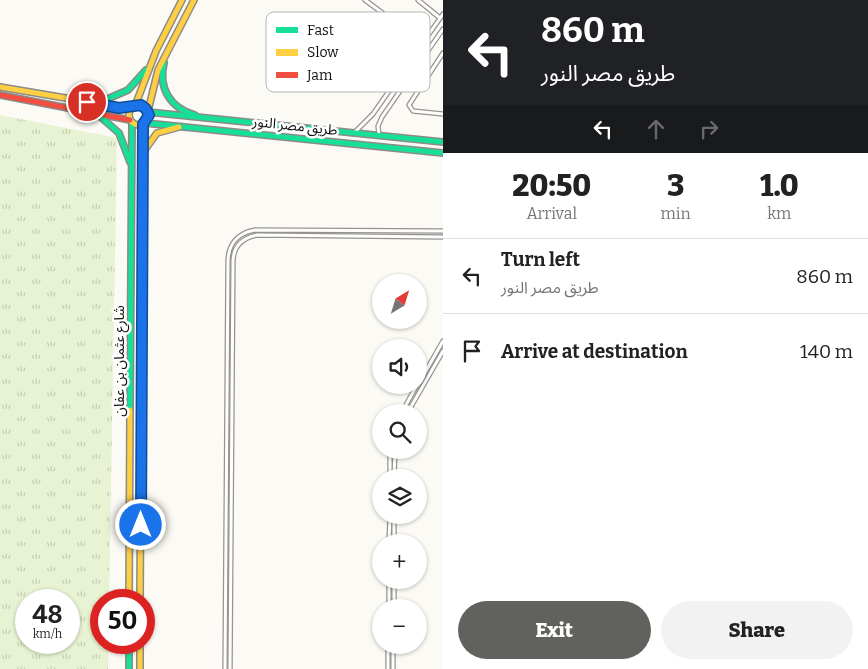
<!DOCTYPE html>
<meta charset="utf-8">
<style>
body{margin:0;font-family:Bitter,"Noto Sans Arabic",serif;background:#f2f2f2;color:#222;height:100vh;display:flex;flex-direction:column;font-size:19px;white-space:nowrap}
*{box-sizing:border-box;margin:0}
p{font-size:16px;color:#767676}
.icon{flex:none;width:28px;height:28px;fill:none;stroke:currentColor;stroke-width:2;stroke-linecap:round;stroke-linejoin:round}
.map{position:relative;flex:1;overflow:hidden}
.sheet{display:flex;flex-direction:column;background:#fff;width:425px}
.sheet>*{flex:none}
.banner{background:#202124;color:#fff;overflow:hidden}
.needle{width:32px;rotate:38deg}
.tools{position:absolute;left:372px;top:274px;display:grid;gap:10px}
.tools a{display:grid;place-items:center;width:55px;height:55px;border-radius:50%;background:#fff;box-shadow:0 1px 4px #0004;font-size:25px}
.speed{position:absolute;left:15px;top:589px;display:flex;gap:10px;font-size:25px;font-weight:700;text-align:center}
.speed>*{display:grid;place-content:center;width:65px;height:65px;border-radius:50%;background:#fff;box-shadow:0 1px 4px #0004;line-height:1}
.speed small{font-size:12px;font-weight:400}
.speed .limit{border:8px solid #d22;background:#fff;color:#111}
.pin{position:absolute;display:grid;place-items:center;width:42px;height:42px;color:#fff;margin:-21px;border:2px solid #fff;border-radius:50%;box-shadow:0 1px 5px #0007}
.me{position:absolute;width:55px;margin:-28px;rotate:0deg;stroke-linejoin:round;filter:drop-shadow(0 0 4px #0008)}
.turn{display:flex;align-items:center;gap:18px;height:105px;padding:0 15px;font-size:22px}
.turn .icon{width:65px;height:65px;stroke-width:2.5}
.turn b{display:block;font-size:35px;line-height:42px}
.lanes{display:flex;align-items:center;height:48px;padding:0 15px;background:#0003;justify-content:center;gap:25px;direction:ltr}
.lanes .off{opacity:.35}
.eta{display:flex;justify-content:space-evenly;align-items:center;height:85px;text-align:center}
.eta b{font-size:30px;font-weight:800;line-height:35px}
.action{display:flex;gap:10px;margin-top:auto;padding:10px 15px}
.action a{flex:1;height:58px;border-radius:30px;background:#61615e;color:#fff;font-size:20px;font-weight:800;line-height:58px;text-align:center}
.action a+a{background:#f2f2f2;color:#222}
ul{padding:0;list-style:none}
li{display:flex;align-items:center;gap:15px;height:75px;padding:0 15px;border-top:1px solid #e0e0e0}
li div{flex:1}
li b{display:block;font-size:19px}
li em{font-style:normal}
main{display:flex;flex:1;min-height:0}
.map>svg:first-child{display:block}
.grass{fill:url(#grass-tufts);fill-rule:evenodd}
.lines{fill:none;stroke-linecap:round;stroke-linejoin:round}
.street-casing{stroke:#959492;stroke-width:5.5}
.fast-casing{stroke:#8c8b88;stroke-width:8}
.slow-casing{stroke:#8c8b88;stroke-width:8}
.jam-casing{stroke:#8c8b88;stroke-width:8}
.street{stroke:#fffefd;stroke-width:3}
.fast{stroke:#16e098;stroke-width:5}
.slow{stroke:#ffcf43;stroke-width:5}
.jam{stroke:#f24e42;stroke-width:5}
.route-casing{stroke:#114b97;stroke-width:12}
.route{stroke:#1a73e8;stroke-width:9}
.labels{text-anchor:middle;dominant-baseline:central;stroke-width:5;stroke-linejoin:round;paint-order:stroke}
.street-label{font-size:14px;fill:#0e0e0e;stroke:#fff}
.key{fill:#fff;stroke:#b7b7b7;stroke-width:1}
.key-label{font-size:14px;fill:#0e0e0e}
</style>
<main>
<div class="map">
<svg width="443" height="669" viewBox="0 0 443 669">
<defs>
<pattern id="grass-tufts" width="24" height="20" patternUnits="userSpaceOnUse" patternTransform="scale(1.25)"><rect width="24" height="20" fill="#e7f3d2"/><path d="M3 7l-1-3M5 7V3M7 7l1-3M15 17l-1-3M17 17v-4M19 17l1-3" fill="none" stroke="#c5cfb3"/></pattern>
</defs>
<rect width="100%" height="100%" fill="#fcfaf4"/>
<path class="grass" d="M 0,115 L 117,138 L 109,600 L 101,600 L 101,642 L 109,643 L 108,669 L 0,669 ZM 26,600 L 69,600 L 69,642 L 26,642 Z"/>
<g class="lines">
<g class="street-casing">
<g id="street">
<polyline points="365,0 423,43"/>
<polyline points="418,0 440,18"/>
<polyline points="443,53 409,105 413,111 443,114"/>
<polyline points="354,133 373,114 443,14"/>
<polyline points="379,135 378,126 382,117 443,29"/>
<polyline points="419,383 443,341"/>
<polyline points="402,412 417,385"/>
<polyline points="408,412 443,351"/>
<polyline points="390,478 390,450"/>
<polyline points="394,478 395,450"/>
<polyline points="389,542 390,515"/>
<polyline points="394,542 394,515"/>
<polyline points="389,608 389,580"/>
<polyline points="394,608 394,580"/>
<path d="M 225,669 L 228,262 C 228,244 238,233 255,230 L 443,231"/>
<path d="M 230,669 L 233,262 C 233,247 242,238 257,235 L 443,237"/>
<polyline points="388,669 388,645"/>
<polyline points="393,669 393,645"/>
</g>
</g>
<g class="fast-casing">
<g id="fast">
<path d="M 164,63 C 158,88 170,108 195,115"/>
<polyline points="98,103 128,90 146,70"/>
<polyline points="148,112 443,142"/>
<polyline points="96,113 119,133 130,162"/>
<polyline points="145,123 443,153"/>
<polyline points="130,410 132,123"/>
<polyline points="129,642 129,669"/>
</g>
</g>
<g class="slow-casing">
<g id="slow">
<polyline points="0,87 119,107 133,107"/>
<circle cx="139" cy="115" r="10"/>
<polyline points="135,106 156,51 182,0"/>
<polyline points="148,111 158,70 194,0"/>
<polyline points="144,151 157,133 179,127"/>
<polyline points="129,600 130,410"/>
<polyline points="140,600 142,261"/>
<polyline points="140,642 140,669"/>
</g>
</g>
<g class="jam-casing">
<g id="jam">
<polyline points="0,95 130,120"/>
<polyline points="142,261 143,124"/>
</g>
</g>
<use href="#street" class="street"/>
<use href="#fast" class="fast"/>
<use href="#slow" class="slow"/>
<use href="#jam" class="jam"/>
</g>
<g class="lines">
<g class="route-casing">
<polyline id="route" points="87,102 119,108 141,105 146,109 149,115 143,124 141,525"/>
</g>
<use href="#route" class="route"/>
</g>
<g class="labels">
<g class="street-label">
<text transform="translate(295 126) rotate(6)">طريق مصر النور</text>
<text transform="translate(119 361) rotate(-90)">شارع عثمان بن عفان</text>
</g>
</g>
<rect x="266" y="12" width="164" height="80" rx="8" class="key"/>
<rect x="276" y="27" width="22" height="6" fill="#16e098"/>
<rect x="276" y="49" width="22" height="7" fill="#ffcf43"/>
<rect x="276" y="72" width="22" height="6" fill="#f24e42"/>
<g class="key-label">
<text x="307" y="35">Fast</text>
<text x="307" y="57">Slow</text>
<text x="307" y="80">Jam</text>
</g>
</svg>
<div class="tools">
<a><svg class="needle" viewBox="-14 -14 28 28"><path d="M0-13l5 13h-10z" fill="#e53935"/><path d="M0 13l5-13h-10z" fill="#767676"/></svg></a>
<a><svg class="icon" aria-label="sound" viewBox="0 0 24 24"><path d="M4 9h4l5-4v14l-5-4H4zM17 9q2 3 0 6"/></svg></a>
<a><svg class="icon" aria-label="search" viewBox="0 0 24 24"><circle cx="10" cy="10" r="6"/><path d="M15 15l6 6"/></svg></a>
<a><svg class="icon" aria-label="layers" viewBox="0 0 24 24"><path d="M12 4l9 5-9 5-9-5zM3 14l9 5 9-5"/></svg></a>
<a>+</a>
<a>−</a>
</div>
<div class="speed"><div>48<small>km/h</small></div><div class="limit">50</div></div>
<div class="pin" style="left:87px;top:102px;background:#d93025"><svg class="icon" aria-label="arrive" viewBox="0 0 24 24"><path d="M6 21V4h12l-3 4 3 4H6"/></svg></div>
<svg class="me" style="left:141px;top:525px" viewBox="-20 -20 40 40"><circle r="17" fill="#1a73e8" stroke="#fff" stroke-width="3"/><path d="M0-11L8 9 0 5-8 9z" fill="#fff"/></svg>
</div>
<section class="sheet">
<div class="banner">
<div class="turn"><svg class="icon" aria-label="left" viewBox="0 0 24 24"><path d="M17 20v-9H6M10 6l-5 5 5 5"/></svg><div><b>860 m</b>طريق مصر النور</div></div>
<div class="lanes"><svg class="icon" aria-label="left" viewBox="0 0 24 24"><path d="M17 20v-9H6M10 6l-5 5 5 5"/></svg><svg class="icon off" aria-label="ahead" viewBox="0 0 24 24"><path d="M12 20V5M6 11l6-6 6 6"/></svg><svg class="icon off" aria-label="right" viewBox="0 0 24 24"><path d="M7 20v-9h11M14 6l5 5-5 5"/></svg></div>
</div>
<div class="eta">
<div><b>20:50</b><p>Arrival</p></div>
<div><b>3</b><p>min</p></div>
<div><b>1.0</b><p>km</p></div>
</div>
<ul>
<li><svg class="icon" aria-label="left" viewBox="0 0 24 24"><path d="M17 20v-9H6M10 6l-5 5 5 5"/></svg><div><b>Turn left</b><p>طريق مصر النور</p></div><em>860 m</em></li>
<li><svg class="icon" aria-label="arrive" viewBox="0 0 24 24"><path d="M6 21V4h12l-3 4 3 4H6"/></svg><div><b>Arrive at destination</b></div><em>140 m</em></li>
</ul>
<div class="action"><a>Exit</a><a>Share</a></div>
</section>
</main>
